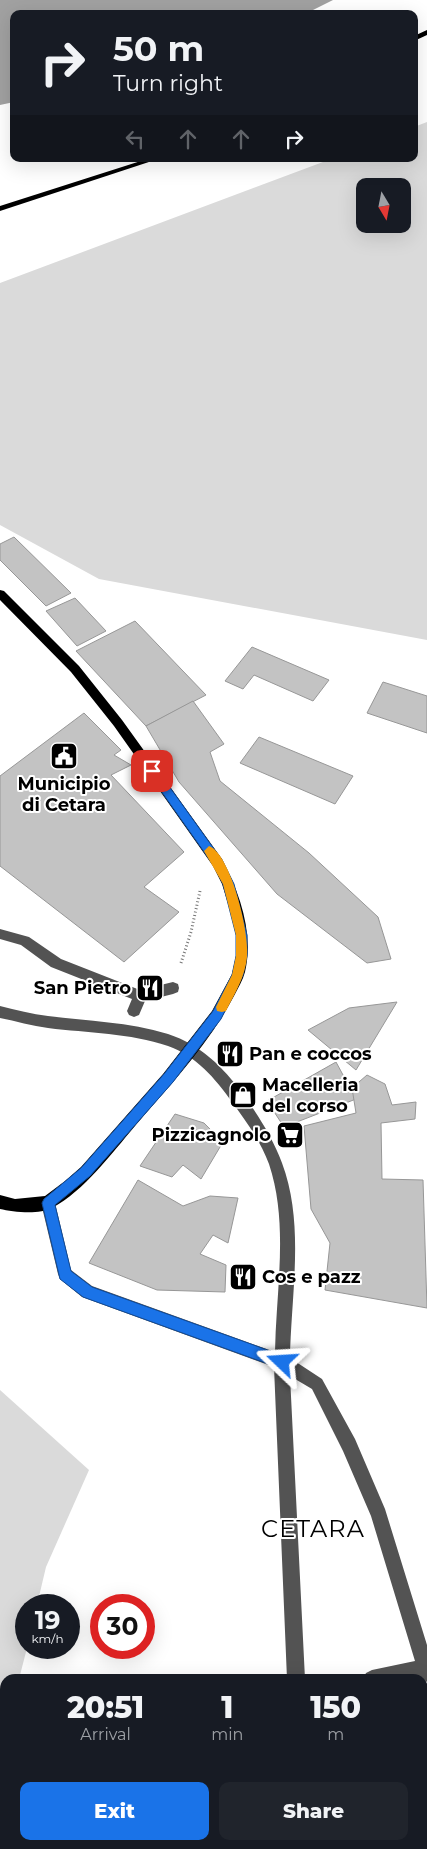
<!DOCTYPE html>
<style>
body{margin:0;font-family:Montserrat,sans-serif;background:#20242c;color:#f1f3f6;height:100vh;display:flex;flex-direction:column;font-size:19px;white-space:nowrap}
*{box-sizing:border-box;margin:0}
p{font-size:16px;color:#9ea1a6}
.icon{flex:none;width:28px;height:28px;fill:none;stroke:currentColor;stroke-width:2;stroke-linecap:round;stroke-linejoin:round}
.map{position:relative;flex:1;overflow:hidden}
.panel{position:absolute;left:0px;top:1674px;width:428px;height:176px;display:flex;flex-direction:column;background:#171b24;border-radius:15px 15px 0 0;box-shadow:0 5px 20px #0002}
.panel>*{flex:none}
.hud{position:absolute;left:10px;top:10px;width:408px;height:152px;border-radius:10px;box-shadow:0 5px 20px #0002;background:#171b24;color:#f1f3f6;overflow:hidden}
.needle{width:32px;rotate:170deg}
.buttons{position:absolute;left:356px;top:178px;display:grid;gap:10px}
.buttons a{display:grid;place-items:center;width:55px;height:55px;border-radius:10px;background:#171b24;box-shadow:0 5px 20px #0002;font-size:25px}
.speed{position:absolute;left:15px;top:1594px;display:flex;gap:10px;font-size:25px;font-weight:700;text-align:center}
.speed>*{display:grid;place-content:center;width:65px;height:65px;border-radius:50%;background:#171b24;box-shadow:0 5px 20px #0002;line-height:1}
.speed small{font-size:12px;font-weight:400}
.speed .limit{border:8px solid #d22;background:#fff;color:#111}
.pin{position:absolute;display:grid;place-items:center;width:42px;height:42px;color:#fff;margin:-21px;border-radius:10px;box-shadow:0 2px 8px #0006}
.me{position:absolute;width:55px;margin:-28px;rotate:290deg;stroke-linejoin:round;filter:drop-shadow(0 0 4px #0008)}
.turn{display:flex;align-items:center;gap:18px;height:105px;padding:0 20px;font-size:22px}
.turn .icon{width:65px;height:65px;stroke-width:2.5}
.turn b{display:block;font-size:35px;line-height:42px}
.lanes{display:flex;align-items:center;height:48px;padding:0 20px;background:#0003;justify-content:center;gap:25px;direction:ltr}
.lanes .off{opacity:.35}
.eta{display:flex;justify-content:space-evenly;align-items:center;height:85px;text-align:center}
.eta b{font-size:30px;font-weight:800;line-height:35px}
.action{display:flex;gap:10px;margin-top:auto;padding:10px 20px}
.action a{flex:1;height:58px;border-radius:10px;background:#1a73e8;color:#fff;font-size:20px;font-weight:800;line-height:58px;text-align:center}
.action a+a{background:#20242c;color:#f1f3f6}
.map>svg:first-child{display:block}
.green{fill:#dadada;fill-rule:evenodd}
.water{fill:#a1a1a1}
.building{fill:#c3c3c3;stroke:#979797}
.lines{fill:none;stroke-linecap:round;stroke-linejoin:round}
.path{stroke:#757575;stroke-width:3;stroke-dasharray:1 2.5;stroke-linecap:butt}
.minor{fill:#535353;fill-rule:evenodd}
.major{fill:#000;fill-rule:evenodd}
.route{fill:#1a73e8;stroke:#114b97}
.slow{fill:#f59e0b}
.labels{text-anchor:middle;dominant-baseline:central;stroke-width:4;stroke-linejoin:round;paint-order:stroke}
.poi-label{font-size:18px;font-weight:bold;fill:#000;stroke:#fff;text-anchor:start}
.near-quarter-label{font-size:24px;letter-spacing:1px;fill:#000;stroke:#fff}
</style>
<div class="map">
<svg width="427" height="1849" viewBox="0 0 427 1849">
<rect width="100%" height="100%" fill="#fff"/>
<g class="green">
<path d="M 427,122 L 427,640 L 99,579 L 0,525 L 0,283 L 331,159 L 414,159 L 414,127 ZM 365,186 L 402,186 L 402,224 L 365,224 Z"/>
<polygon points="0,1390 89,1470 46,1567 37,1605 26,1605 27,1648 19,1679 5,1679 5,1736 0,1757"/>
</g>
<polygon class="water" points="0,0 333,0 305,14 14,14 14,102 0,105"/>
<g class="building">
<polygon points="14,537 71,593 46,606 0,560 0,544"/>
<polygon points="75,598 106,631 77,646 46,611"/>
<polygon points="135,621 206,695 146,726 76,651"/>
<polygon points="252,647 329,680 313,701 254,675 243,689 225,681"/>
<polygon points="383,682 427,696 427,733 367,713"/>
<polygon points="193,701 224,744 210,752 220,781 309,853 378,917 391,959 367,963 277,894 179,782 146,726"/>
<polygon points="84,713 121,750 114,755 131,765 111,775 184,852 144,887 179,912 124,962 0,866 0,776"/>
<polygon points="259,737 353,776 335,804 240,763"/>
<polygon points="397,1002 356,1070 308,1030 349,1008"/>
<polygon points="336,1062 356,1099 284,1127 267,1101"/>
<polygon points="367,1075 385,1084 392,1105 416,1102 415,1119 381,1123 382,1179 423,1180 427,1308 325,1290 330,1243 311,1209 304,1126 356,1113 352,1088"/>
<polygon points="175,1114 204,1123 223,1142 201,1179 183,1165 172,1177 140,1166"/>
<polygon points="138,1180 183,1206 210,1196 238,1198 228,1243 213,1235 200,1254 226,1265 225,1292 157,1290 89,1263"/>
</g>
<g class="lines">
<polyline class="path" points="181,963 191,932 200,891 202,891"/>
<g class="minor">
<polygon points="0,929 29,937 61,959 140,990 173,982 178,984 179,988 178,992 173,994 145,1001 139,1015 134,1017 129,1015 127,1011 132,999 51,967 21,945 0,939"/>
<path d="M 0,1006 C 16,1010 32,1014 48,1016 C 88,1021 129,1022 168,1034 C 201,1045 222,1066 243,1094 C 258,1115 273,1138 282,1163 C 305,1224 291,1295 290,1358 L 322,1379 L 355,1439 L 385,1509 L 427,1645 L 427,1682 L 420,1677 L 363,1679 L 366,1673 L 372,1670 L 415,1661 L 371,1516 L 343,1451 L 312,1389 L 290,1376 L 305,1679 L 287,1679 L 274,1367 L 82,1297 L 60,1279 L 58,1274 L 41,1203 L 43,1198 L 48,1196 L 53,1198 L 55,1203 L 71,1270 L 92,1286 L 275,1352 C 276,1290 289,1224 269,1164 C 261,1142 246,1121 232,1102 C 215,1078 196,1056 168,1046 C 130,1033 88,1033 48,1028 C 32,1026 16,1021 0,1018 Z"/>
<rect x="290" y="1845" width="18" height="4"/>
</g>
<g class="major">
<polygon points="427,30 427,35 414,41 414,36"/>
<polygon points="147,159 158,159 0,211 0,206"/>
<path d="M 0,590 L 4,591 L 79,666 L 122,720 L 222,859 C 240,894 254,933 245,972 C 243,980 238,988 234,996 C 209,1044 170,1085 135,1126 C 112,1153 84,1191 52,1208 C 39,1215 13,1212 0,1209 L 0,1195 L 15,1199 L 45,1196 L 65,1181 L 81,1167 L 163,1074 L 212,1011 L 232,974 L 236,956 L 236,935 L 230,910 L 222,884 L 213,866 L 114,726 L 71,672 L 0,600 Z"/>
</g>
</g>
<polygon class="route" points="152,767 156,768 222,860 234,884 247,935 247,956 243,975 221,1019 173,1082 90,1176 55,1205 71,1271 92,1287 287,1357 289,1362 287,1367 282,1369 83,1297 60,1279 42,1203 44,1199 81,1168 164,1074 213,1011 232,975 236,956 236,935 223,884 214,866 149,774 147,771 149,768"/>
<path class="slow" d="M 209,846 C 231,854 250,935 247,957 C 245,977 235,993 226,1011 L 222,1012 L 217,1011 L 216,1007 L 232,975 L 236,956 L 236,935 L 223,884 L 204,851 Z"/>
<defs>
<g id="civic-square" transform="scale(1.4375)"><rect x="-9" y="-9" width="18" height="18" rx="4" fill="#000" stroke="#fff"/><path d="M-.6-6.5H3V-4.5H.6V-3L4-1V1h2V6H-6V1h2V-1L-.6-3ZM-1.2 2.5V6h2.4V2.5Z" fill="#fff"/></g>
<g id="restaurant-square" transform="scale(1.4375)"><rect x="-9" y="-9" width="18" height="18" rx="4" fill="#000" stroke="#fff"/><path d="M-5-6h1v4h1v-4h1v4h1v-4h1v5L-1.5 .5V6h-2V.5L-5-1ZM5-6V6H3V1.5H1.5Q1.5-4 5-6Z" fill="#fff"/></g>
<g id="shop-square" transform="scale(1.4375)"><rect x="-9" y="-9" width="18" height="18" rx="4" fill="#000" stroke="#fff"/><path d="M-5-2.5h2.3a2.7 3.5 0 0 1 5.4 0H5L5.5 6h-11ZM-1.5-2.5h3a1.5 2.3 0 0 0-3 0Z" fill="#fff"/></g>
<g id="supermarket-square" transform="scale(1.4375)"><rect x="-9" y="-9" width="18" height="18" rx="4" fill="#000" stroke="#fff"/><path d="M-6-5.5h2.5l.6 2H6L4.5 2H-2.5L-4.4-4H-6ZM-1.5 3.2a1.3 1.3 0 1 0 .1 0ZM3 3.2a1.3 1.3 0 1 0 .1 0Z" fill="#fff"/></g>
</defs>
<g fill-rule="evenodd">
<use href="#civic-square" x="64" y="756"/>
<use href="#restaurant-square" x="150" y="988"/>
<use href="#restaurant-square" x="230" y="1054"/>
<use href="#shop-square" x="243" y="1095"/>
<use href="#supermarket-square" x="290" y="1135"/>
<use href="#restaurant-square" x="243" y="1277"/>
</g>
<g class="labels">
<g class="poi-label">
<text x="64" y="784" text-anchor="middle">Municipio<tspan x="64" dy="21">di Cetara</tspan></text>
<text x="131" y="988" text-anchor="end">San Pietro</text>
<text x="249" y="1054">Pan e coccos</text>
<text x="262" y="1085">Macelleria<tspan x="262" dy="21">del corso</tspan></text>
<text x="271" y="1135" text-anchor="end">Pizzicagnolo</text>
<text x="262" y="1277">Cos e pazz</text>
</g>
<g class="near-quarter-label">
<text x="313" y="1528">CETARA</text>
</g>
</g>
</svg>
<div class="buttons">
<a><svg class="needle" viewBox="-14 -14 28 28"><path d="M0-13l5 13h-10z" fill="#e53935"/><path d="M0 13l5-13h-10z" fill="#9ea1a6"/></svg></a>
</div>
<div class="speed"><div>19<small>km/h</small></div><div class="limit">30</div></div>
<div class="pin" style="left:152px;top:771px;background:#d93025"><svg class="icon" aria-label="arrive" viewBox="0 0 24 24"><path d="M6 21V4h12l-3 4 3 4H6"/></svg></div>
<svg class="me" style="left:282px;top:1362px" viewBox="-20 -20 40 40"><path d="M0-17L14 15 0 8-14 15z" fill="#1a73e8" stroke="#fff" stroke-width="4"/></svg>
<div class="hud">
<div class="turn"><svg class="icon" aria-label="right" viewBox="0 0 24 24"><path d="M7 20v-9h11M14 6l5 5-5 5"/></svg><div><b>50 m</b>Turn right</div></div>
<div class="lanes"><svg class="icon off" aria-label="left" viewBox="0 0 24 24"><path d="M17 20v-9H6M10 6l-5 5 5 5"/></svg><svg class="icon off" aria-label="ahead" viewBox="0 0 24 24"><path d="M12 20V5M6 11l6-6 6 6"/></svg><svg class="icon off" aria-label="ahead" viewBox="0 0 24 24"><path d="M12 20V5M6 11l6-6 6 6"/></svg><svg class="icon" aria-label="right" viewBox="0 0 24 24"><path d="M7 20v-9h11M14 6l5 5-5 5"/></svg></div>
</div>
<section class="panel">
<div class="eta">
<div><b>20:51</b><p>Arrival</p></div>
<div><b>1</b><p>min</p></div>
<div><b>150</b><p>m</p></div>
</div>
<div class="action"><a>Exit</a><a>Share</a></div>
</section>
</div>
